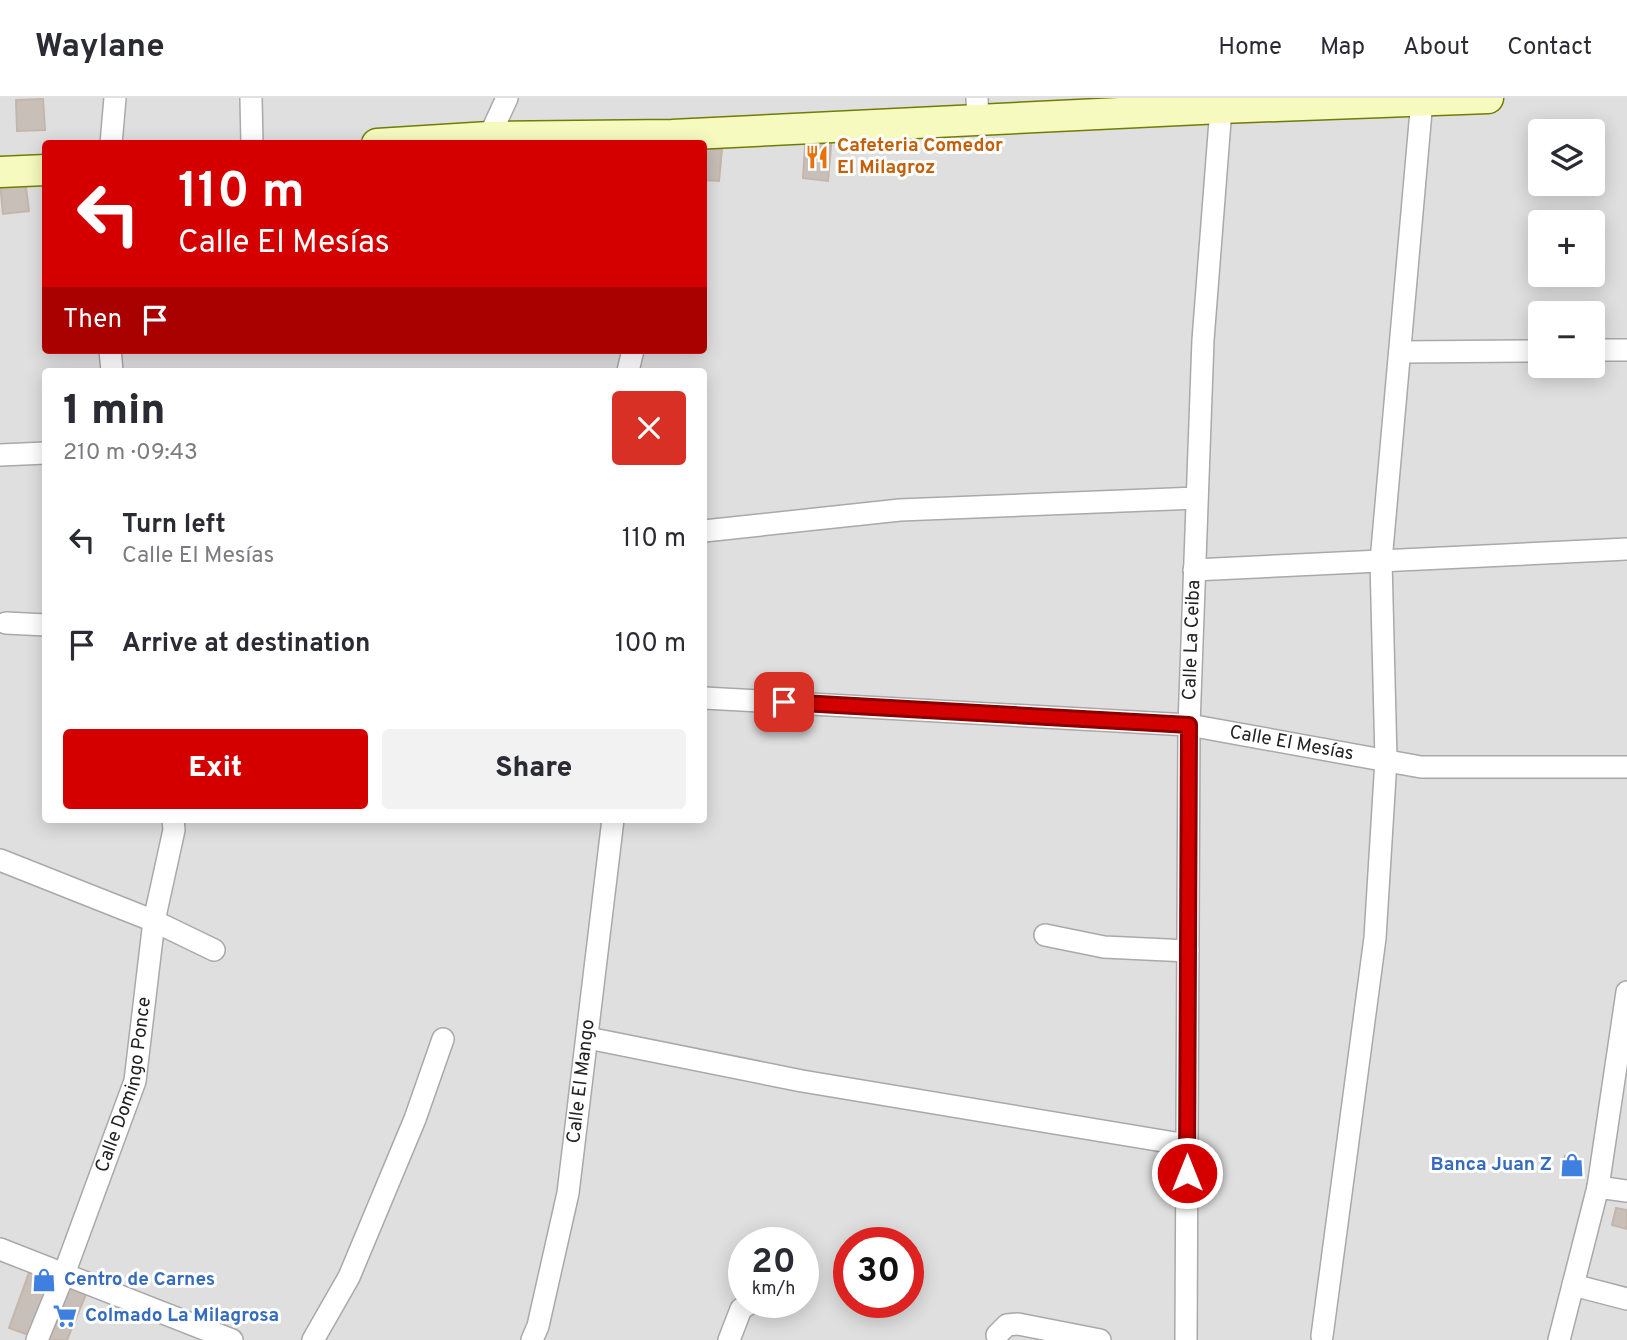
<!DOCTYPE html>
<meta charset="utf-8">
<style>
body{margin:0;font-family:Overpass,sans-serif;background:#f2f2f3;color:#2b2b33;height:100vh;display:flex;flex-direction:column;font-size:26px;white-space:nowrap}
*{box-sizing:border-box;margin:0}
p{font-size:23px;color:#7c7c81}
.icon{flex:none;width:38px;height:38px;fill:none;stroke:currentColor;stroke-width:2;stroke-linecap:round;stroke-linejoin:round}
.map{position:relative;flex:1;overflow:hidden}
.sheet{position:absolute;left:42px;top:270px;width:665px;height:455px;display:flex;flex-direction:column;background:#fff;border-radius:7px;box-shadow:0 4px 18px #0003}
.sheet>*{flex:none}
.guide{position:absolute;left:42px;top:42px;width:665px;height:214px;border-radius:7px;box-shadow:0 4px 18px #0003;background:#d40000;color:#fff;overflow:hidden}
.fabs{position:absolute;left:1528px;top:21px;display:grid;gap:14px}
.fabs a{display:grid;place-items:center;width:77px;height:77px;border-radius:7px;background:#fff;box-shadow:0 4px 18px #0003;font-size:35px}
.speed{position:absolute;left:728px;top:1129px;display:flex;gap:14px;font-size:35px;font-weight:700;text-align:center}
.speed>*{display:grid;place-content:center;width:91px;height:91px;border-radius:50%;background:#fff;box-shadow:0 4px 18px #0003;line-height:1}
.speed small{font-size:18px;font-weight:400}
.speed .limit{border:10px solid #d22;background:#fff;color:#111}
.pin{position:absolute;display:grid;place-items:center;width:60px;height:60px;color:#fff;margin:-30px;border-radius:14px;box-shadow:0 4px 10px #0006}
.me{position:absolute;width:77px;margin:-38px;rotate:0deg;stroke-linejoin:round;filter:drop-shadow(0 0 5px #0008)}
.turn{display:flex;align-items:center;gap:24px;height:147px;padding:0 21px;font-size:32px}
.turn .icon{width:91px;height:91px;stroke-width:2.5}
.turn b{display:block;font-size:49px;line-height:60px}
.then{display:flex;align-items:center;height:66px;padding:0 21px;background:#0003;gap:14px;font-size:26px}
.round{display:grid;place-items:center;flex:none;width:74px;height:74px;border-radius:7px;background:#f2f2f3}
.head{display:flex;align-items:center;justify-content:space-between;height:119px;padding:0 21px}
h1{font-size:42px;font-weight:800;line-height:52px}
.primary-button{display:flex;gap:14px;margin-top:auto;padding:14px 21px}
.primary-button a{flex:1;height:80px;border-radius:7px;background:#d40000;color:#fff;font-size:28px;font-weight:800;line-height:80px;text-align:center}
.primary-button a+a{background:#f2f2f3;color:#2b2b33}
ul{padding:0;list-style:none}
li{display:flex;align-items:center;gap:21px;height:105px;padding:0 21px}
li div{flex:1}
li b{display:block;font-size:26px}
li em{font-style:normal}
header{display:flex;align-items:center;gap:42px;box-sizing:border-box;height:98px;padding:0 35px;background:#fff;border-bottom:2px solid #e1e1e2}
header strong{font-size:33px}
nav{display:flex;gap:38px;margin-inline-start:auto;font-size:24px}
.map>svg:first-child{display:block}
.residential{fill:#e0dfdf;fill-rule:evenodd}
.building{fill:#c7bfb8;stroke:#c4b6ab;stroke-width:2}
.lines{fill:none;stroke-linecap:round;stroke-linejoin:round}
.street-casing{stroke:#a9a9a9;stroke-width:24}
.secondary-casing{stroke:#707d05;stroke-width:33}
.street{stroke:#fff;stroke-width:21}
.secondary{stroke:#f7fabf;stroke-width:30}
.route-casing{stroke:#8a0000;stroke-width:18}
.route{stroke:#d40000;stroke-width:12}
.labels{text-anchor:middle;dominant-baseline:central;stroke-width:6;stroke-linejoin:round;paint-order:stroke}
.food-label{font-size:19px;font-weight:bold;fill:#c56008;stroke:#fff;text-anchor:start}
.street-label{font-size:19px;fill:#222;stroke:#fff}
.shop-label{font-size:19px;font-weight:bold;fill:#366cbe;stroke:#fff;text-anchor:start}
</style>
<header>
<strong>Waylane</strong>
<nav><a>Home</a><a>Map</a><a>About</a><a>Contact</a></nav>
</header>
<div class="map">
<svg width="1627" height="1242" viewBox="0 0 1627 1242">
<rect width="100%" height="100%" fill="#f2efe9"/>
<path class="residential" d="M 0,0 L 1627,0 L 1627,1242 L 0,1242 ZM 1540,33 L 1592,33 L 1592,86 L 1540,86 ZM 46,46 L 704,46 L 704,252 L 46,252 ZM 1540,124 L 1592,124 L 1592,177 L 1540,177 ZM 1540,215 L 1592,215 L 1592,268 L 1540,268 ZM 46,273 L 704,273 L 704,721 L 46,721 ZM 744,1144 L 803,1144 L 803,1204 L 744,1204 ZM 849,1144 L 908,1144 L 908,1204 L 849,1204 Z"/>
<g class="building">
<polygon points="43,1 45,32 17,33 16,2"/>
<polygon points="806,34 832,37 828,83 803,80"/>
<polygon points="704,49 722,51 719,83 704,82"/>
<polygon points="25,82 29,113 3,116 0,85"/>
<polygon points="1565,1058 1582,1062 1579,1076 1563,1073"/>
<polygon points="1616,1110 1627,1112 1627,1131 1612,1127"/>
<polygon points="30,1172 52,1180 31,1238 9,1230"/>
<polygon points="66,1185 87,1194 67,1242 43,1242"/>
</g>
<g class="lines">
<g class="street-casing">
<g id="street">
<polyline points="251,0 252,46"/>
<polyline points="977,0 978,22"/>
<polyline points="489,39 507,0"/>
<polyline points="111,46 115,0"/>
<polyline points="110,252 112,273"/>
<polyline points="1592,252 1627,252"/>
<polyline points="1400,254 1540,253"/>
<polyline points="628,273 633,252"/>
<polyline points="0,357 46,355"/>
<polyline points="704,433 900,412 1197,400"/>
<polyline points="1194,472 1627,451"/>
<polyline points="6,525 46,527"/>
<path id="s1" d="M 704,600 L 1189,627 L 1421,669 L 1627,669"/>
<polyline points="0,762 154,823 214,852"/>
<polyline points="1045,837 1104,849 1188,853"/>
<polyline points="588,940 802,983 1187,1047"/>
<polyline points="1598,1089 1627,1093"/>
<polyline points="0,1151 232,1242"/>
<polyline points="1573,1187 1627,1201"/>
<polyline points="997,1237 1007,1227 1018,1226 1100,1242"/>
<polyline points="1322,1238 1375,840 1386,662 1381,463 1422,2"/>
<path id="s2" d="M 37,1242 L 64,1176 L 135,983 L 154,823 L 174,732 L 173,721"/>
<polyline points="313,1242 349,1179 415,1021 443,941"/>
<path id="s3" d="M 532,1242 L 538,1228 L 568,1095 L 613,721"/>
<polyline points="729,1242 741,1211 752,1204"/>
<path id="s4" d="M 1186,1242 L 1189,627 L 1203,242 L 1221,10"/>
<polyline points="1559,1242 1598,1089 1627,894"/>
</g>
</g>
<g class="secondary-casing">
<g id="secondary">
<polyline points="377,46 489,39 672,37 1221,10 1488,0"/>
<polyline points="0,74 46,72"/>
</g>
</g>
<use href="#street" class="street"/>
<use href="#secondary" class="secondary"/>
</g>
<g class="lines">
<g class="route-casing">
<polyline id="route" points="784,604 1189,627 1187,1075"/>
</g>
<use href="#route" class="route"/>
</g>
<defs>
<g id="restaurant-bare" transform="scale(1.89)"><path d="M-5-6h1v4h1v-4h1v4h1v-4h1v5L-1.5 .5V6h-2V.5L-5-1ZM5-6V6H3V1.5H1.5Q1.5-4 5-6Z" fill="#e8710a" stroke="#fff" stroke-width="2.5" paint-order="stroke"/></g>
<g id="shop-bare" transform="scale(1.89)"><path d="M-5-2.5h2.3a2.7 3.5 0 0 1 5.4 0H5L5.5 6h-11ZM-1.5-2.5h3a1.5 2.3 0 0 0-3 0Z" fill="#3f7fe0" stroke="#fff" stroke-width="2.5" paint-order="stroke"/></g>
<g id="supermarket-bare" transform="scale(1.89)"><path d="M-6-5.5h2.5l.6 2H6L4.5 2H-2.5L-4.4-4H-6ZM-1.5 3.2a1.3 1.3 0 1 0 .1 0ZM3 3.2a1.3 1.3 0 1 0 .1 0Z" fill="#3f7fe0" stroke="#fff" stroke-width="2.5" paint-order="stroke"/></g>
</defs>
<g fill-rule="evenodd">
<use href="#restaurant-bare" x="817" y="59"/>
<use href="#shop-bare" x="1572" y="1067"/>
<use href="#shop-bare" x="44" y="1182"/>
<use href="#supermarket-bare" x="65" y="1218"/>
</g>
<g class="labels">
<g class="food-label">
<text x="837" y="48">Cafeteria Comedor<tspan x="837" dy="22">El Milagroz</tspan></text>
</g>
<g class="street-label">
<text stroke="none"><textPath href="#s4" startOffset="700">Calle La Ceiba</textPath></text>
<text stroke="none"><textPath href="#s1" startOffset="590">Calle El Mesías</textPath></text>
<text stroke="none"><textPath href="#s3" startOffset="264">Calle El Mango</textPath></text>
<text stroke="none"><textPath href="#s2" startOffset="271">Calle Domingo Ponce</textPath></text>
</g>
<g class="shop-label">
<text x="1552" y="1067" text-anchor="end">Banca Juan Z</text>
<text x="64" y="1182">Centro de Carnes</text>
<text x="85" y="1218">Colmado La Milagrosa</text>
</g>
</g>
</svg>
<div class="fabs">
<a><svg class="icon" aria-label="layers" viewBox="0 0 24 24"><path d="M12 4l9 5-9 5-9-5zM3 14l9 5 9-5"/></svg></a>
<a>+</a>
<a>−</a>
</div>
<div class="speed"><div>20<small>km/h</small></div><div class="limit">30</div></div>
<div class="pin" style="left:784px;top:604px;background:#d93025"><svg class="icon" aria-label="arrive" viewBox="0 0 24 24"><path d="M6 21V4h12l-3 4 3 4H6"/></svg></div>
<svg class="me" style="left:1187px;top:1075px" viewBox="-20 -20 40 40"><circle r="17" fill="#d40000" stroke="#fff" stroke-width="3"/><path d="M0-11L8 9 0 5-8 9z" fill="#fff"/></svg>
<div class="guide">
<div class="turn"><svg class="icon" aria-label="left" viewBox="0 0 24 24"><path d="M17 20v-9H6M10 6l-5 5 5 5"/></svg><div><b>110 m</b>Calle El Mesías</div></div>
<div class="then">Then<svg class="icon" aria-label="arrive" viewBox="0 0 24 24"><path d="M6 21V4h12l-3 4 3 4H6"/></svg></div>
</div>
<section class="sheet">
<div class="head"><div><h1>1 min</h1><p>210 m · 09:43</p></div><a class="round" style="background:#d93025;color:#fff"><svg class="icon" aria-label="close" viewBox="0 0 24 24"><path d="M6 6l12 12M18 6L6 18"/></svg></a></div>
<ul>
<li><svg class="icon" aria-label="left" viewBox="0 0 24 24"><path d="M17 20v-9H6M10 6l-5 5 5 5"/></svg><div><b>Turn left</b><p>Calle El Mesías</p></div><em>110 m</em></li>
<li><svg class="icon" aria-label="arrive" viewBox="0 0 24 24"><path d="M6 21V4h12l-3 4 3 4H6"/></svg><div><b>Arrive at destination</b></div><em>100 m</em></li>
</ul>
<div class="primary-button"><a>Exit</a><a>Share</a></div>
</section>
</div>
